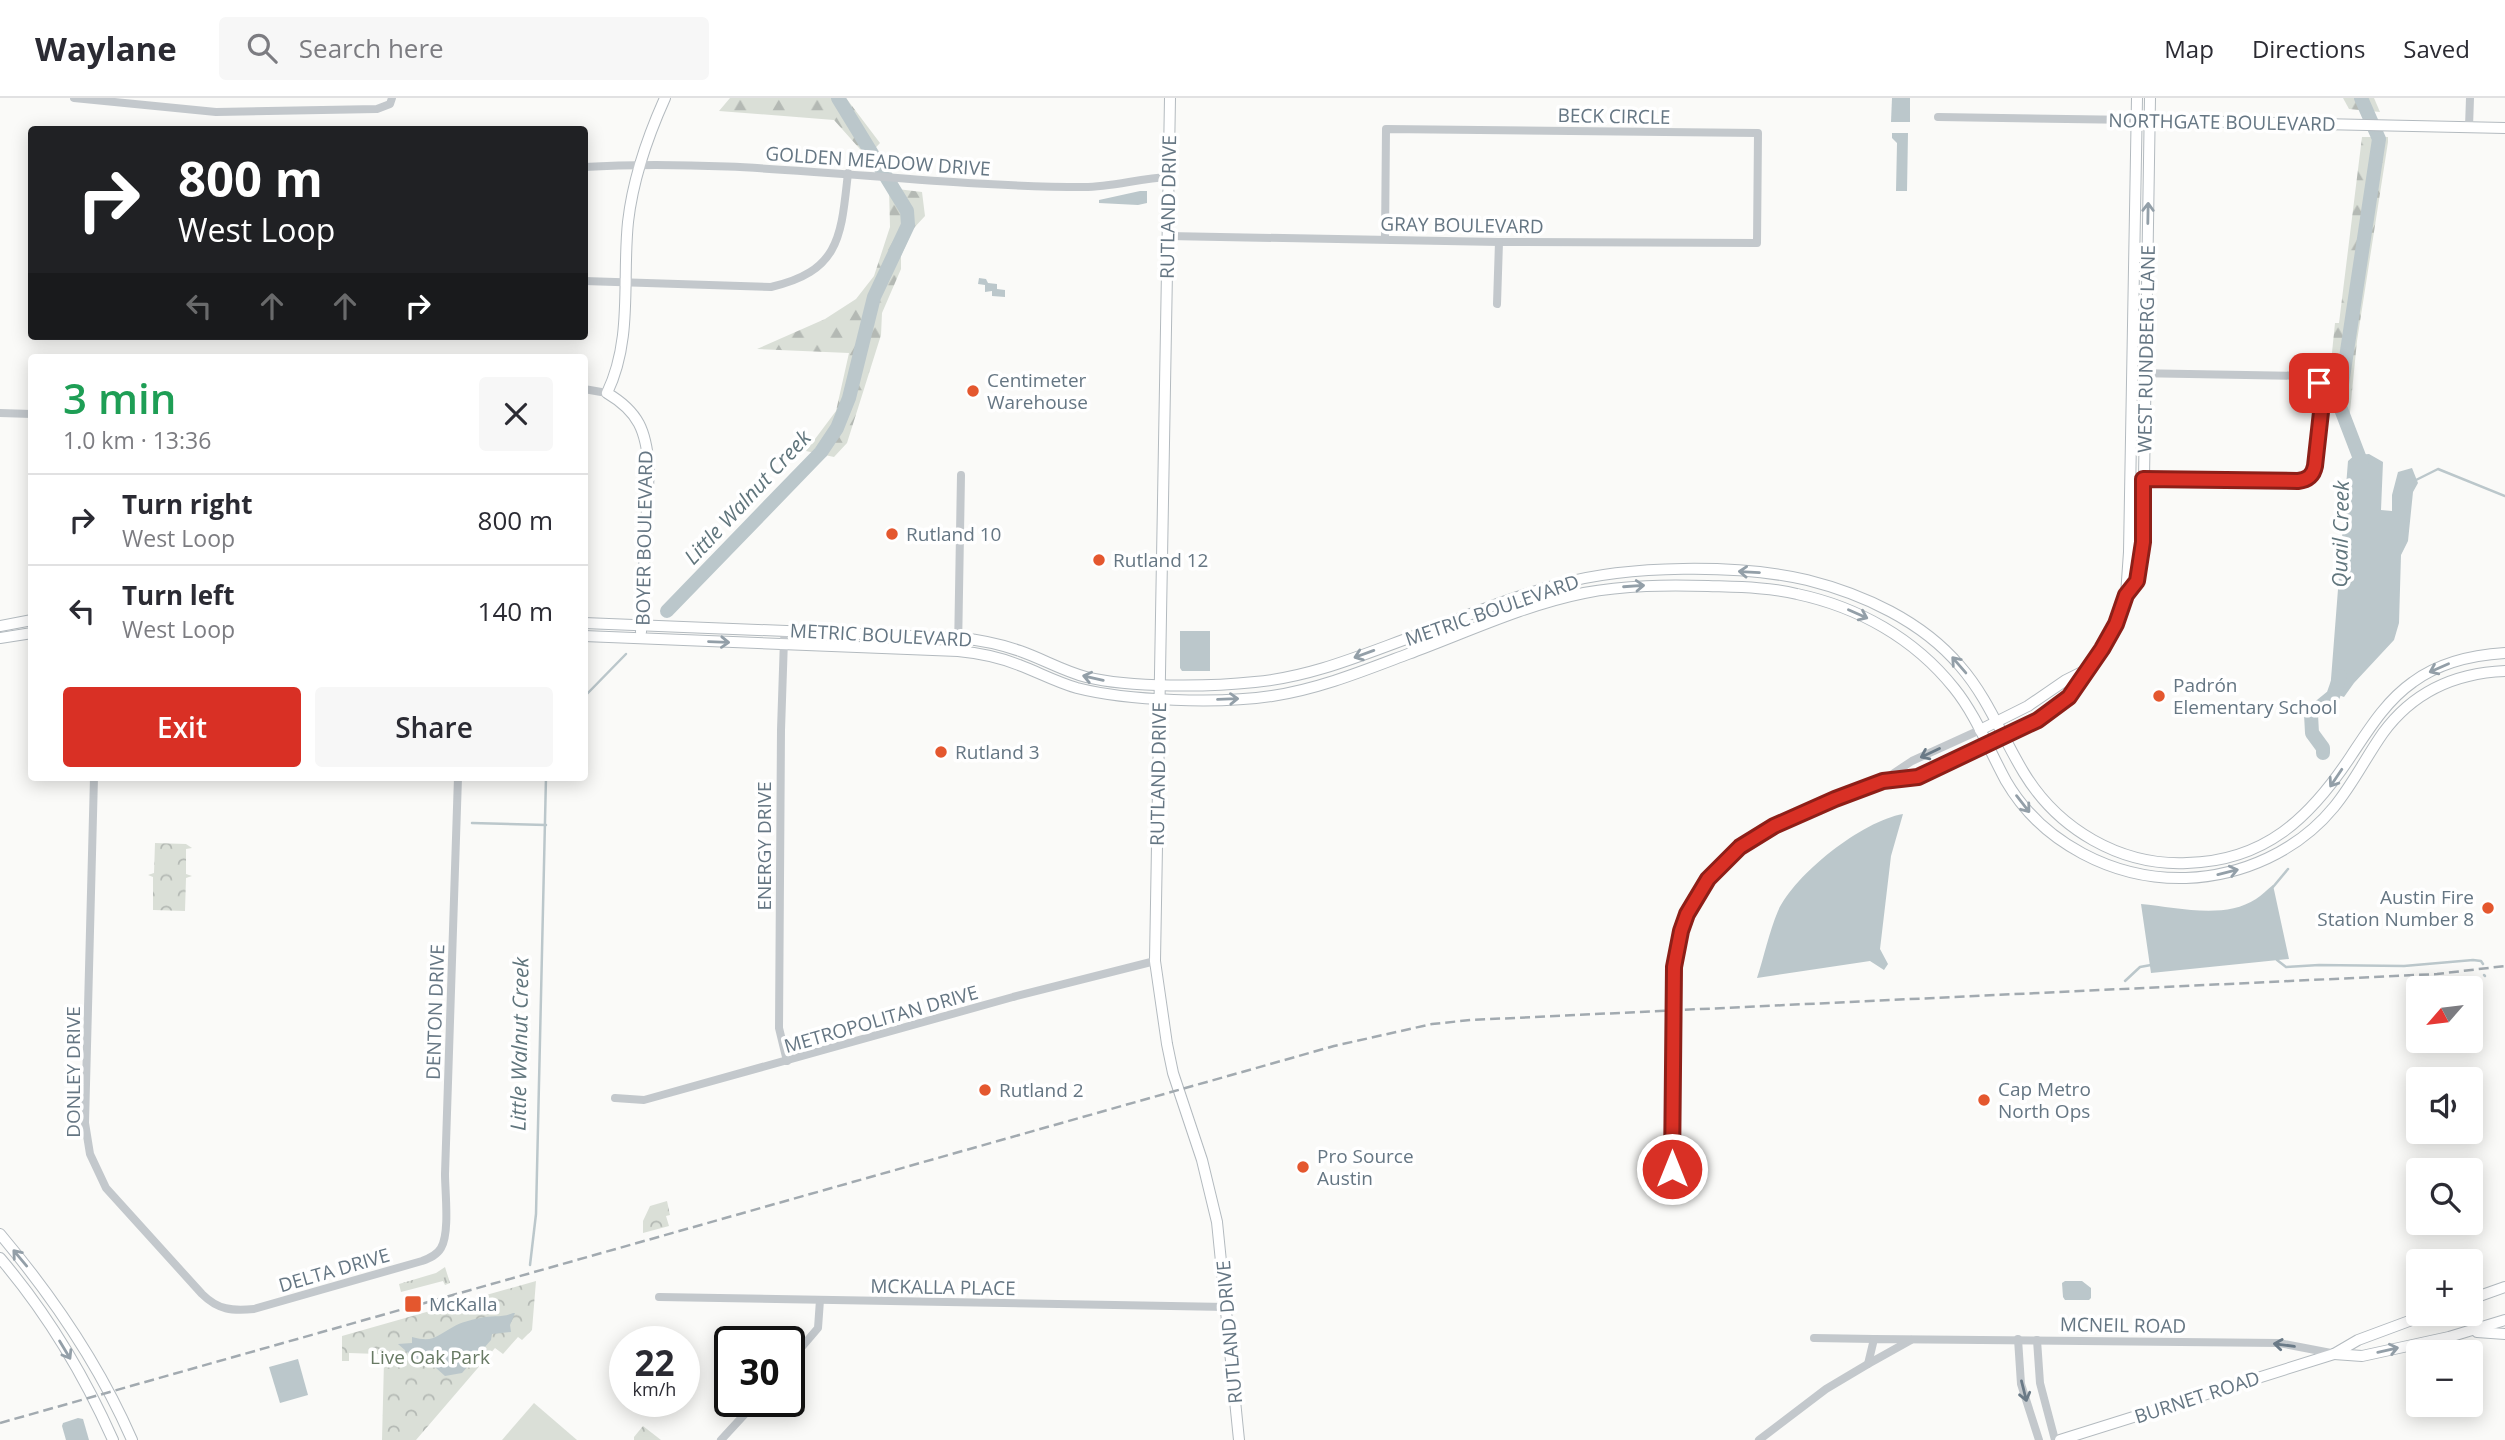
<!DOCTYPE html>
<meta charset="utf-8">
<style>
body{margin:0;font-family:"Open Sans",sans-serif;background:#f7f7f7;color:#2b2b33;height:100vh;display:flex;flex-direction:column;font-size:26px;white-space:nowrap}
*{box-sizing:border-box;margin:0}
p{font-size:23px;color:#7c7c81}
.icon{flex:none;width:38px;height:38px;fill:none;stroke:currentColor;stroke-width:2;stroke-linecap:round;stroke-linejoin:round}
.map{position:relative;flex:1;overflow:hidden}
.sheet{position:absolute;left:28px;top:256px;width:560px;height:427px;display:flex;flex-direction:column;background:#fff;border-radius:7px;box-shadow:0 4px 18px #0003}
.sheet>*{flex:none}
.hud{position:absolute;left:28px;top:28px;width:560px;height:214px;border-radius:7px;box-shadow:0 4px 18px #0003;background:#202124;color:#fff;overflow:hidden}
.needle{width:46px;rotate:242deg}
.controls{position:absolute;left:2406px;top:878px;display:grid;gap:14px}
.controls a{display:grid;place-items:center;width:77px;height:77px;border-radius:7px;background:#fff;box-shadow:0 4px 18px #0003;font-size:35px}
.speed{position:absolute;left:609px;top:1228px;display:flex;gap:14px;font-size:35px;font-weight:700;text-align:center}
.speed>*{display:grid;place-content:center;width:91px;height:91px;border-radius:50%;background:#fff;box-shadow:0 4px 18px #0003;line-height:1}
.speed small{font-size:18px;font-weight:400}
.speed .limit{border:4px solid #111;border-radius:10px;background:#fff;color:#111}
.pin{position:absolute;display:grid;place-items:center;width:60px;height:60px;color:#fff;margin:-30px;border-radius:14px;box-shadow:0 4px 10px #0006}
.me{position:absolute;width:77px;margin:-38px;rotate:0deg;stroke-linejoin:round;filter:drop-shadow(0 0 5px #0008)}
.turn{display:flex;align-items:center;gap:24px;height:147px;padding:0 35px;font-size:32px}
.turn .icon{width:91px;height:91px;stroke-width:2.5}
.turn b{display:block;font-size:49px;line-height:60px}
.lanes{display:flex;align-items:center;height:66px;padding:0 35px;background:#0003;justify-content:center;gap:35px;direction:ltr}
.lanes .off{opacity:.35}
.round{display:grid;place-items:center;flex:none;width:74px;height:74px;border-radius:7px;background:#f7f7f7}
.head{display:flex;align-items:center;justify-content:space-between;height:119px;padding:0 35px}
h1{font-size:42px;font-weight:600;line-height:52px;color:#1e9e55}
.button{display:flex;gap:14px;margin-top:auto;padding:14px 35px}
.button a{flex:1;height:80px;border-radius:7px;background:#d93025;color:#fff;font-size:28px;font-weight:600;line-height:80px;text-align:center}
.button a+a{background:#f7f7f7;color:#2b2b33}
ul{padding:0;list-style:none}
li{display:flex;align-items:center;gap:21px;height:91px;padding:0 35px;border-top:2px solid #e1e1e2}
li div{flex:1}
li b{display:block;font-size:26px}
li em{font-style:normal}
header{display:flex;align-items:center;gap:42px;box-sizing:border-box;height:98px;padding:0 35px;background:#fff;border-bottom:2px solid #e1e1e2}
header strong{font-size:33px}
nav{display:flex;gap:38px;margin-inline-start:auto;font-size:24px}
.search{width:490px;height:63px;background:#f7f7f7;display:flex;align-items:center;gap:18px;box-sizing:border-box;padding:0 24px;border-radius:7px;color:#7c7c81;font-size:26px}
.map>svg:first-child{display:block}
.grass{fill:url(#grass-tufts)}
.forest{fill:url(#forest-firs)}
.park{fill:url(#park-crowns)}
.pitch{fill:#dadfd7}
.water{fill:#bbc7cb}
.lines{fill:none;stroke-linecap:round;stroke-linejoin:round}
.stream{stroke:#bbc7cb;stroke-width:2.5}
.river{stroke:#bbc7cb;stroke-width:14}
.secondary-casing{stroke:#b3babf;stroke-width:12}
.street{stroke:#c3c8cc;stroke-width:8}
.secondary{stroke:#fff;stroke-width:10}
.rail{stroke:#a2aab0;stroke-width:2.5;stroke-dasharray:10 5;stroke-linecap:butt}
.oneway{stroke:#939fa8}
.oneway2{stroke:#6a7a87}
.route-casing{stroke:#8d1f18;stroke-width:18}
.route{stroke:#d93025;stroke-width:12}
.poi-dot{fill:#e4572e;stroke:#fff;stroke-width:2.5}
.labels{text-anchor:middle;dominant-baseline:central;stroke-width:7;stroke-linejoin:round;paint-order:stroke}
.street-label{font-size:19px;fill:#657683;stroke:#fff}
.poi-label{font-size:19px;fill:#657683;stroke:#fff;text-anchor:start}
.park-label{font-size:19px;fill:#687a64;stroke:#fff}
.water-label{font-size:21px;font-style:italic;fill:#60757c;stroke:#fff}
</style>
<header>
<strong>Waylane</strong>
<div class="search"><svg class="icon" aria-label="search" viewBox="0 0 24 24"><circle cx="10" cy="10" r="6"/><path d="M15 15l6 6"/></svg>Search here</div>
<nav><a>Map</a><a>Directions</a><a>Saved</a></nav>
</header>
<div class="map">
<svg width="2505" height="1342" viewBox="0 0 2505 1342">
<defs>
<pattern id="grass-tufts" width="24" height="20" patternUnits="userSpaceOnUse" patternTransform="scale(1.75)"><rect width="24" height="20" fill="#dadfd7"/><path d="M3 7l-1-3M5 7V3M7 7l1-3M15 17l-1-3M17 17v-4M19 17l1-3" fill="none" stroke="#b4b9b4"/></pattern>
<pattern id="forest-firs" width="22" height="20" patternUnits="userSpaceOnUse" patternTransform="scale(1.75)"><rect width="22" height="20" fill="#dadfd7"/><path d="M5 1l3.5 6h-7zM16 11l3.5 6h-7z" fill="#b4b9b4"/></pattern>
<pattern id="park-crowns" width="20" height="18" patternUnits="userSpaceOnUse" patternTransform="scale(1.75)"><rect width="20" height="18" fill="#dadfd7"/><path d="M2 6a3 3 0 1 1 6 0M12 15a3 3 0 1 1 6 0" fill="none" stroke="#b4b9b4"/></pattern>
</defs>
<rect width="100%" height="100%" fill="#fafaf8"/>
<polygon class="grass" points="445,1169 450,1185 445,1187 443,1183 401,1194 399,1186 436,1175"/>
<g class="forest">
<polygon points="730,0 846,0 880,45 867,59 834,22 719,13"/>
<polygon points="2343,0 2374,0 2380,14 2349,11"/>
<polygon points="2362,39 2388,39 2388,44 2357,243 2349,324 2328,294 2335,225 2339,225"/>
<polygon points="889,90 922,94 925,118 913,131 901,158 901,171 882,215 881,237 847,345 834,359 806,353 836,313 849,255 757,251 825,221 856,201 874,178 890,129"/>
</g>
<g class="park">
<polygon points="155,745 186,746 192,750 186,751 186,776 192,778 186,780 185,813 153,812 153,779 148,777 154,775"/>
<polygon points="667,1103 670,1117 666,1118 669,1128 643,1135 643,1123 650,1108"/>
<polygon points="536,1183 532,1232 522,1242 518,1239 503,1256 495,1250 416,1342 382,1342 384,1263 378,1262 378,1256 349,1255 349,1263 342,1263 342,1238"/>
<polygon points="643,1328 661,1342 634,1342 634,1339"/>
</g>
<polygon class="pitch" points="534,1305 577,1342 502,1342"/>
<g class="water">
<polygon points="1892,0 1910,0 1910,24 1891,24"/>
<polygon points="1892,35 1908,35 1907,93 1896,93 1897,45 1892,40"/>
<polygon points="1140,93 1147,93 1147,105 1138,107 1099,105 1099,102"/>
<polygon points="979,180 986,181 988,185 997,186 997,191 1005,192 1005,199 992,198 992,193 985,194 985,187 978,186"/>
<polygon points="2369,356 2383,364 2381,412 2392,413 2392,397 2398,374 2412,370 2418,385 2413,394 2408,443 2401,457 2399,525 2394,542 2354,585 2344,599 2330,594 2348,363 2355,357"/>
<polygon points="1180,533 1210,533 1210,573 1182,573 1180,570"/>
<path d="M 1903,716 L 1891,758 L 1880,851 L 1888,866 L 1884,872 L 1870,863 L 1757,880 C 1764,859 1769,834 1778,813 C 1795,776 1862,723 1903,716 Z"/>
<path d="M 2273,787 L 2289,861 L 2151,875 L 2141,806 C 2176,809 2224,822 2256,801 C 2262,797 2268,791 2273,787 Z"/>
<polygon points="2065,1183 2082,1183 2091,1190 2091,1200 2089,1202 2065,1202 2063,1199 2062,1185"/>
<path d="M 513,1215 L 515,1215 L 510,1227 L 511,1234 L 492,1236 L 491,1242 L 462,1275 L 445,1278 L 425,1260 L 415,1261 L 398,1246 L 412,1245 L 412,1239 C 434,1245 436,1238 453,1229 C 461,1224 471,1222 480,1220 C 491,1217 503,1220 513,1215 Z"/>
<polygon points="298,1261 308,1297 280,1305 269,1269"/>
<polygon points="78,1320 83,1321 89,1342 66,1342 62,1328 63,1325"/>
</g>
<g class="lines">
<g class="stream">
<polyline points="2414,383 2438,371 2505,398"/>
<polyline points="584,599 626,556"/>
<polyline points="472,725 546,727"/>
<polyline points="2273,789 2288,771"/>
<polyline points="2277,862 2286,869 2319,867 2404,868 2473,862 2481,863 2483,866"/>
<polyline points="2484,877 2485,878"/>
<polyline points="2125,883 2140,869 2151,867"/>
<polyline points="530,1167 536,1116 546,679"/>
</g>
<g class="river">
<polyline points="2361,0 2379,41 2339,306 2362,366 2362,375"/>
<polyline points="667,513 821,354 837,330 849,300 874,199 908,127 907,113 838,0"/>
<polyline points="2323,655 2323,650 2312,635 2311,616 2333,598 2340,578"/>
</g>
<g class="secondary-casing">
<g id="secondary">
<polyline points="1170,0 1155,863 1167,946 1173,975 1202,1062 1217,1124 1239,1342"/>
<polyline points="2142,22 2505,30"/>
<polyline points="2126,497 2137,483 2143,444 2150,0"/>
<path d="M 584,525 L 960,540 C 981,542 1000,546 1020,553 C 1043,561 1063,573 1086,579 C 1131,590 1209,589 1255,584 C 1312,579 1364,556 1417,537 C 1464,519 1511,499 1560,486 C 1628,467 1738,466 1807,482 C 1863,496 1922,523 1960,568 C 1988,600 2002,639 2024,675 C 2058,731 2120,768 2187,765 C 2265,763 2310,720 2351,658 C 2369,631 2386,603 2413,584 C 2440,564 2472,557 2505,555"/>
<polyline points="0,528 32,522"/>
<path d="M 641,534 L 649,369 C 646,333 639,314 607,295 C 633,241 622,182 628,124 C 633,80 647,40 665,0"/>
<path d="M 584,538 L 958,553 C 979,555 999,559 1019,567 C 1038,574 1056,584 1077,590 C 1128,603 1219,606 1272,598 C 1319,591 1363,573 1408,556 C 1465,535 1524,507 1584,495 C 1626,487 1666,487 1708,488 C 1738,489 1768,489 1797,496 C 1858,509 1914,540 1954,590 C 1976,617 1989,652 2006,683 C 2042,745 2114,782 2186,780 C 2242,778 2298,753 2334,709 C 2353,686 2366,659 2383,635 C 2413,594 2455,575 2505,573"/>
<polyline points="0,540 32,535"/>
<polyline points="1980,632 2028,608 2066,582 2086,572"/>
<polyline points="1987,648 2038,623 2075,594 2115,526 2122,511 2126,497 2129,454 2137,0"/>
<path d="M 0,1136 C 53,1199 99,1266 132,1342"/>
<path d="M 0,1160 C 46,1214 84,1277 113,1342"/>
<polyline points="2471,1201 2505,1189"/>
<polyline points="2477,1234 2505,1236"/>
<polyline points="2334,1256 2362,1258 2449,1239 2505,1222"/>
<polyline points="2060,1342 2334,1256 2358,1242 2428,1216"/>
</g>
</g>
<g class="street">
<polyline points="74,0 216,14 377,11 390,6 392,0"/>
<polyline points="1938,19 2136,22"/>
<polyline points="2469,29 2470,0"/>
<path d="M 584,69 C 751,59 918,89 1084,89 C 1113,89 1140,80 1169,79"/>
<polyline points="1168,138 1499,144 1757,145 1758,35 1386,31 1385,142"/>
<path d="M 584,183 L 771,189 C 841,173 841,137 848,75"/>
<polyline points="1497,206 1499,144"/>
<path d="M 2132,275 L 2309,278 L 2319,284 L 2323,293 L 2315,368 C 2313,377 2307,383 2298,383 L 2143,381"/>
<polyline points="584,291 607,295"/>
<polyline points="0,315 32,316"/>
<polyline points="784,541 781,632 779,930 787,963"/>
<polyline points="958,553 961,377"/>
<path d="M 94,679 L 85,1025 L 90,1056 L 106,1090 L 202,1196 C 218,1212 232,1213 254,1211 L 422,1163 C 430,1160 437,1157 441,1150 C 450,1135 445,1094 445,1076 L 458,679"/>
<polyline points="1885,681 1912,663 1980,632"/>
<polyline points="615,1000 644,1002 1013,899 1155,863"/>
<polyline points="1672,1071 1674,869 1681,833 1687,816 1708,781 1740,749 1774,728 1835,701 1883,683 1918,679 1987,648"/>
<polyline points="659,1199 1227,1209"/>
<polyline points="1814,1240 1874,1241"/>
<polyline points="2018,1241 2021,1286 2039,1342"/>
<polyline points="2037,1242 2040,1285 2055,1342"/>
<polyline points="789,1264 818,1230 820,1202"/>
<polyline points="1868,1266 1911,1242"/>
<polyline points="721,1342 756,1304"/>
<polyline points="1759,1342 1826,1291 1868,1266 1874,1241 2279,1245 2331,1255"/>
</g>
<use href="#secondary" class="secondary"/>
<polyline class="rail" points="0,1325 1334,948 1432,926 1471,922 2437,876 2505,868"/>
</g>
<defs><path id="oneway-shaft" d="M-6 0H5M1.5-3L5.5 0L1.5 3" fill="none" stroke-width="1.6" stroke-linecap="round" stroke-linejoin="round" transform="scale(1.75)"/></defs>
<g class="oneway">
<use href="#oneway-shaft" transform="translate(2148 115) rotate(-89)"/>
<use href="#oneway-shaft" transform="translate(1749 474) rotate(-177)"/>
<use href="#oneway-shaft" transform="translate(1634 488) rotate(-4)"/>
<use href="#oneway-shaft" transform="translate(1858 516) rotate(24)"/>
<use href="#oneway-shaft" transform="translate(719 544) rotate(2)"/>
<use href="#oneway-shaft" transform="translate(1364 556) rotate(160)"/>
<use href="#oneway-shaft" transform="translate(1959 567) rotate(-131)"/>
<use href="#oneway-shaft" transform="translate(2439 570) rotate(156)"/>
<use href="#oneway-shaft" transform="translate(1093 580) rotate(-167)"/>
<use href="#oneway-shaft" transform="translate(1228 601) rotate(-2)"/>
<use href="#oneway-shaft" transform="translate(2336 680) rotate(124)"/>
<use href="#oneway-shaft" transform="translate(2023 706) rotate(52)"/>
<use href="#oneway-shaft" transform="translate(2228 774) rotate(-14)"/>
<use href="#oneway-shaft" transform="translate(20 1160) rotate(-130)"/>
<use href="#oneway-shaft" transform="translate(65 1252) rotate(59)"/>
<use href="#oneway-shaft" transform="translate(2388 1252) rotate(-13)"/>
</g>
<g class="oneway2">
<use href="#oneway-shaft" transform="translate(1930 655) rotate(155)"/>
<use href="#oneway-shaft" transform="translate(2284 1247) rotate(-172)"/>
<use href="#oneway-shaft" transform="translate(2024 1293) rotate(76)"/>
</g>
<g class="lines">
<g class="route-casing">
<path id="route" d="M 1672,1071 L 1674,869 L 1681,833 L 1687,816 L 1708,781 L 1740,749 L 1774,728 L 1835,701 L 1883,683 L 1918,679 L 2038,622 L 2069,599 L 2102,551 L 2116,526 L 2126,497 L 2137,483 L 2143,444 L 2143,381 L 2298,383 C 2307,382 2313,378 2315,368 L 2323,296 L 2319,285"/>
</g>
<use href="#route" class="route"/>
</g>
<g class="poi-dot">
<circle cx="973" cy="293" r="7"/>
<circle cx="892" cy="436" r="7"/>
<circle cx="1099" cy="462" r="7"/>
<circle cx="2159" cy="598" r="7"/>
<circle cx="941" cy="654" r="7"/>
<circle cx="2488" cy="810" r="7"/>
<circle cx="985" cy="992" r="7"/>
<circle cx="1984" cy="1002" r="7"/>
<circle cx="1303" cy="1069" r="7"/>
<rect x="404" y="1197" width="18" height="18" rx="3.5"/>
</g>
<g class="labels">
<g class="street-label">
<text transform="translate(1614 18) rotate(1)">BECK CIRCLE</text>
<text transform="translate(2222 24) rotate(1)">NORTHGATE BOULEVARD</text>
<text transform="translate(878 63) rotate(4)">GOLDEN MEADOW DRIVE</text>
<text transform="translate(1168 109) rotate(-89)">RUTLAND DRIVE</text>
<text transform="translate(1462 127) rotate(1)">GRAY BOULEVARD</text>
<text transform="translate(2146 251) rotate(-89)">WEST RUNDBERG LANE</text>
<text transform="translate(644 440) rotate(-89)">BOYER BOULEVARD</text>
<text transform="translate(1492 512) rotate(-19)">METRIC BOULEVARD</text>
<text transform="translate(881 537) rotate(3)">METRIC BOULEVARD</text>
<text transform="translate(1158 676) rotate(-89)">RUTLAND DRIVE</text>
<text transform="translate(764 748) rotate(-90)">ENERGY DRIVE</text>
<text transform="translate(435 914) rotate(-88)">DENTON DRIVE</text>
<text transform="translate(881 921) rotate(-16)">METROPOLITAN DRIVE</text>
<text transform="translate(73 974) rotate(-90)">DONLEY DRIVE</text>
<text transform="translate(334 1172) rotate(-16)">DELTA DRIVE</text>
<text transform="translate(943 1189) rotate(1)">MCKALLA PLACE</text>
<text transform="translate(2123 1227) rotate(1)">MCNEIL ROAD</text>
<text transform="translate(1229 1234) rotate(-95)">RUTLAND DRIVE</text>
<text transform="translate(2197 1299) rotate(-18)">BURNET ROAD</text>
</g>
<g class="poi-label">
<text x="987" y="282">Centimeter<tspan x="987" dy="22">Warehouse</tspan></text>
<text x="906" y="436">Rutland 10</text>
<text x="1113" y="462">Rutland 12</text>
<text x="2173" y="587">Padrón<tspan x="2173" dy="22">Elementary School</tspan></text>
<text x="955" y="654">Rutland 3</text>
<text x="2474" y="799" text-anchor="end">Austin Fire<tspan x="2474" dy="22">Station Number 8</tspan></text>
<text x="1998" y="991">Cap Metro<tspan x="1998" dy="22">North Ops</tspan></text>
<text x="999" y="992">Rutland 2</text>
<text x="1317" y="1058">Pro Source<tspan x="1317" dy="22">Austin</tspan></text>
<text x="429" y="1206">McKalla</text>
</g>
<g class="park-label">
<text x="430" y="1259">Live Oak Park</text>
</g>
<g class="water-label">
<text transform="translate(747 399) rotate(-47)">Little Walnut Creek</text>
<text transform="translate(2340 436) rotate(-89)">Quail Creek</text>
<text transform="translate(519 946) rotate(-89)">Little Walnut Creek</text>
</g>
</g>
</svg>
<div class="controls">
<a><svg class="needle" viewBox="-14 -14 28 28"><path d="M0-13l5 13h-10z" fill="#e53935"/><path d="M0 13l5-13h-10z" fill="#7c7c81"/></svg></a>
<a><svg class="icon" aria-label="sound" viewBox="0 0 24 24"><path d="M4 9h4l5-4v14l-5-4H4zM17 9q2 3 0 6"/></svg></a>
<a><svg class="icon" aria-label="search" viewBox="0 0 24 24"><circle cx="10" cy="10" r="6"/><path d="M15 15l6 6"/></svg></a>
<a>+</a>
<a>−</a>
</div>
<div class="speed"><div>22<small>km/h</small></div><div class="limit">30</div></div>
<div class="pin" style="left:2319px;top:285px;background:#d93025"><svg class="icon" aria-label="arrive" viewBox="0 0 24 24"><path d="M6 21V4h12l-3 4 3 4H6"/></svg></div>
<svg class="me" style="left:1672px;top:1071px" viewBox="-20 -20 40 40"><circle r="17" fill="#d93025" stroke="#fff" stroke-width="3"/><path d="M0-11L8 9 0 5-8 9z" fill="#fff"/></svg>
<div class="hud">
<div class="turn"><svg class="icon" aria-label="right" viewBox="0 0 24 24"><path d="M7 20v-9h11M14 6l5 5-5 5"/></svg><div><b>800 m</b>West Loop</div></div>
<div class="lanes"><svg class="icon off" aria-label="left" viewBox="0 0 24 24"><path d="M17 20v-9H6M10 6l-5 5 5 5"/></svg><svg class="icon off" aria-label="ahead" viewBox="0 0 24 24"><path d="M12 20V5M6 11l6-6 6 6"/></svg><svg class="icon off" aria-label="ahead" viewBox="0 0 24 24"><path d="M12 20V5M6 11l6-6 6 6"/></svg><svg class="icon" aria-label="right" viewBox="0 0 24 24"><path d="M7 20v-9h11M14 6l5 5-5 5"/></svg></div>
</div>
<section class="sheet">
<div class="head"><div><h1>3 min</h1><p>1.0 km · 13:36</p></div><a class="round"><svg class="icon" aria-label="close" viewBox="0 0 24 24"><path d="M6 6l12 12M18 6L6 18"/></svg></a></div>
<ul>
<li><svg class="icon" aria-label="right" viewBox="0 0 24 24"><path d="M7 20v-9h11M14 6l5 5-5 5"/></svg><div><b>Turn right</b><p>West Loop</p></div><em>800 m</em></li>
<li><svg class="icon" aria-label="left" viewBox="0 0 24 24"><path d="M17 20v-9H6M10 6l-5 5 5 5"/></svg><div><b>Turn left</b><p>West Loop</p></div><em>140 m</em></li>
</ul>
<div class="button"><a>Exit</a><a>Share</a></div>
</section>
</div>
